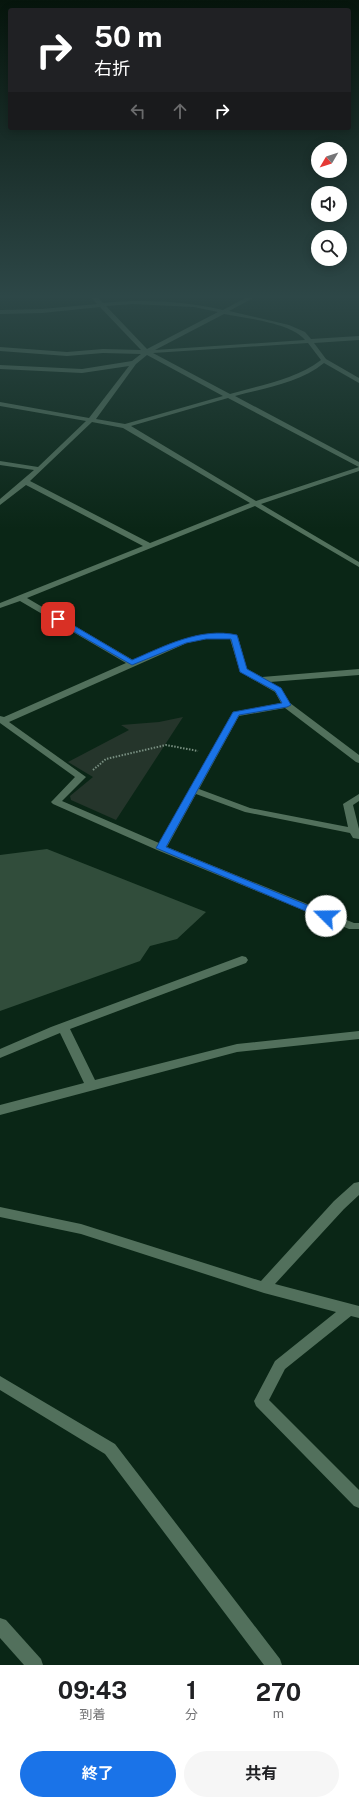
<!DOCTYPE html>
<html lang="ja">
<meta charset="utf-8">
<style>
body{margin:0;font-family:"Public Sans","Noto Sans JP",sans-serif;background:#f6f6f6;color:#202124;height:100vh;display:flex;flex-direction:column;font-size:15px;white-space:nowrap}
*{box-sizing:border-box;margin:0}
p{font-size:13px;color:#757577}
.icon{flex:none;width:22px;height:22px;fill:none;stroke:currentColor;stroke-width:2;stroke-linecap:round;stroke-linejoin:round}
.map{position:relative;height:1665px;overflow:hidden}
.details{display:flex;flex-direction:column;background:#fff;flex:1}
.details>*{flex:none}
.guide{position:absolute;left:8px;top:8px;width:343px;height:122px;border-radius:4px;box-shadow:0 2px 10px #0003;background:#202124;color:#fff;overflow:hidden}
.needle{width:26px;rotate:231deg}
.tools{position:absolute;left:311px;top:142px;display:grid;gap:8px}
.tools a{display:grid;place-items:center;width:36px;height:36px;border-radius:50%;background:#fff;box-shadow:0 2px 10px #0003;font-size:20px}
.pin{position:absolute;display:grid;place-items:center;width:34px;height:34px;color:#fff;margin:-17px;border-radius:8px;box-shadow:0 2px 6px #0006}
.me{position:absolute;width:44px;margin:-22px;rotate:292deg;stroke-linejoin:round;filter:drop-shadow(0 0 3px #0008)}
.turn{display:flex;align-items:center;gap:14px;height:84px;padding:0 20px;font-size:18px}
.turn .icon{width:52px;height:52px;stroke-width:2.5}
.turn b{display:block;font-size:28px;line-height:34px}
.lanes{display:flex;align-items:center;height:38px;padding:0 20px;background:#0003;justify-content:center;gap:20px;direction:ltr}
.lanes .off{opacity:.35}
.eta{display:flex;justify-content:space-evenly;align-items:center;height:68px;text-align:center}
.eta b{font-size:24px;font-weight:700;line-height:28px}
.action{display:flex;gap:8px;margin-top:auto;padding:8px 20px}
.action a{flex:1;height:46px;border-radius:24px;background:#1a73e8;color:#fff;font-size:16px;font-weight:700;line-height:46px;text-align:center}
.action a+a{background:#f6f6f6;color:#202124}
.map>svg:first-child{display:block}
.green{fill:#25352b}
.water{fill:#314d3b}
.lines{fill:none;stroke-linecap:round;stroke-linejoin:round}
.path{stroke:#788f81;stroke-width:2;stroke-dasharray:1.5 1.5;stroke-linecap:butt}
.minor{fill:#52705c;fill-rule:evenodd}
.route{fill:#1a73e8;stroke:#114b97}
</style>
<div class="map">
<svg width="359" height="1665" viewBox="0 0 359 1665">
<rect width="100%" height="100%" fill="#0a2616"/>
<polygon class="green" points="183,717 116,820 71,800 70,796 93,777 68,762 129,730 121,725 159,722"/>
<polygon class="water" points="47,849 206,912 177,939 150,946 140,961 0,1011 0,855"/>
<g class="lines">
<polyline class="path" points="93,770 106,759 166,745 198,751"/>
<g class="minor">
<path d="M 90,296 L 96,296 L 103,303 C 144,299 183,301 223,310 L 249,296 L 257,296 L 229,311 L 289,325 L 305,332 L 311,339 L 359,336 L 359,340 L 314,343 L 326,359 L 359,378 L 359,383 L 324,363 C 300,383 264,388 235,396 L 359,462 L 359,471 L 261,504 L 359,562 L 359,567 L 255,506 L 27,598 L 133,660 C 164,647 189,633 223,634 C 229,634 234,633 238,637 L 247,669 L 262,677 L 359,669 L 359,675 L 270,682 L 281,688 L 290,703 L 359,755 L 359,763 L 356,762 L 285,708 L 239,716 L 199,789 L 250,808 L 348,827 L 343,804 L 359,794 L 359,801 L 353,805 L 359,829 L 359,839 L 353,838 L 350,833 L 245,812 L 196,794 L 167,847 L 354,923 L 359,923 L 359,929 L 349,929 L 157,850 L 53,804 L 51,802 L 53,800 L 75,777 L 0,723 L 0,716 L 4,717 L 126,663 L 20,601 L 0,608 L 0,603 L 143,546 L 26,485 L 0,505 L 0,499 L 34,470 L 0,465 L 0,461 L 38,467 L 86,421 L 0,406 L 0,402 L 89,418 L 129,366 L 82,373 L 0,369 L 0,365 L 82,369 L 132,361 L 141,354 L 103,353 L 67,356 L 0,351 L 0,347 L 67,352 L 103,349 L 141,350 L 100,307 L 42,313 L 0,314 L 0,310 L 42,309 L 97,304 ZM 133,304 L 194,307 L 218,312 L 147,349 L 106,306 ZM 224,314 C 245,318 292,323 305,340 L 155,350 ZM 308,343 L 321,360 C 295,380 260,385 230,394 L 153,353 ZM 147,355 L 223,396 L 125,424 L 96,419 L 136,364 ZM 228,398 L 357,466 L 359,467 L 256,501 L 131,426 ZM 92,422 L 123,428 L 250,503 L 150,543 L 30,481 ZM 206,639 L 230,639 L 240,672 L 275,692 L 281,703 L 233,712 L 159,843 L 62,801 L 86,777 L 9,722 L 187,643 Z"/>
<polygon points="242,956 246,957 248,960 246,963 70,1029 95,1080 237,1044 359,1031 359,1039 237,1052 0,1115 0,1105 84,1083 60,1033 0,1058 0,1049 51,1027"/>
<polygon points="359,1182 359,1195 344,1209 275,1284 359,1306 359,1318 351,1316 285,1369 269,1400 359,1490 359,1508 354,1506 256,1406 254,1401 275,1361 336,1312 264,1293 81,1234 0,1217 0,1207 81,1224 261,1281 334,1201 354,1183"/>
<polygon points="0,1376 115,1444 280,1659 282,1665 264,1665 105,1454 0,1390"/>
<polygon points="0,1618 6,1620 41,1659 43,1665 24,1665 0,1638"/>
</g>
</g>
<linearGradient id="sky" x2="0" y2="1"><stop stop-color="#06150c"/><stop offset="0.56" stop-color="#2d4747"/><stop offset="1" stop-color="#2d4747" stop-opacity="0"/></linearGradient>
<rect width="359" height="529" fill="url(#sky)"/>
<path class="route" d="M 55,618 L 61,618 L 132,660 C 165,646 200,627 237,635 L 247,669 L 281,688 L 291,705 L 287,707 L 239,715 L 166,847 L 329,914 L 330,916 L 329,918 L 322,918 L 156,848 L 233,712 L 282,703 L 275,691 L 240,672 L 231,639 L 206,639 L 186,643 L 132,665 L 55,621 Z"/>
</svg>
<div class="tools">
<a><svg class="needle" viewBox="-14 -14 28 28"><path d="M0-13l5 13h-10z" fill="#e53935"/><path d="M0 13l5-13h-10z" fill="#757577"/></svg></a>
<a><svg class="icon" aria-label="sound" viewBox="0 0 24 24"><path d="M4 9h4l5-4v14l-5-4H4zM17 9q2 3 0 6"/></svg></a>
<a><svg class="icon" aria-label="search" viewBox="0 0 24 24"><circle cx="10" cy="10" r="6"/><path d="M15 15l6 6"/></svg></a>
</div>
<div class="pin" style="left:58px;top:619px;background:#d93025"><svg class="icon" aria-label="arrive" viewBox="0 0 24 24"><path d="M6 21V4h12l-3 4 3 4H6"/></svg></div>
<svg class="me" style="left:326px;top:916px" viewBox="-20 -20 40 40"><circle r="19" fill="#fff"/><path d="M0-13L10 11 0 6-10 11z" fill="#1a73e8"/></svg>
<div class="guide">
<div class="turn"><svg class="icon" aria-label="right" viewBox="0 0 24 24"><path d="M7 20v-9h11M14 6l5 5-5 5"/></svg><div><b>50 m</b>右折</div></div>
<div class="lanes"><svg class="icon off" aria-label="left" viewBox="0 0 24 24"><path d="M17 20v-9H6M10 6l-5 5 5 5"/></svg><svg class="icon off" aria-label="ahead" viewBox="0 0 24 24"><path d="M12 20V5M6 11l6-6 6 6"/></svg><svg class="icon" aria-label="right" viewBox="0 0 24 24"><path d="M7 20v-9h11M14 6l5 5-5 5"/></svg></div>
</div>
</div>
<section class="details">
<div class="eta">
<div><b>09:43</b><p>到着</p></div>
<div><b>1</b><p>分</p></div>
<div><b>270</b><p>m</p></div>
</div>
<div class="action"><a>終了</a><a>共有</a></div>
</section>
